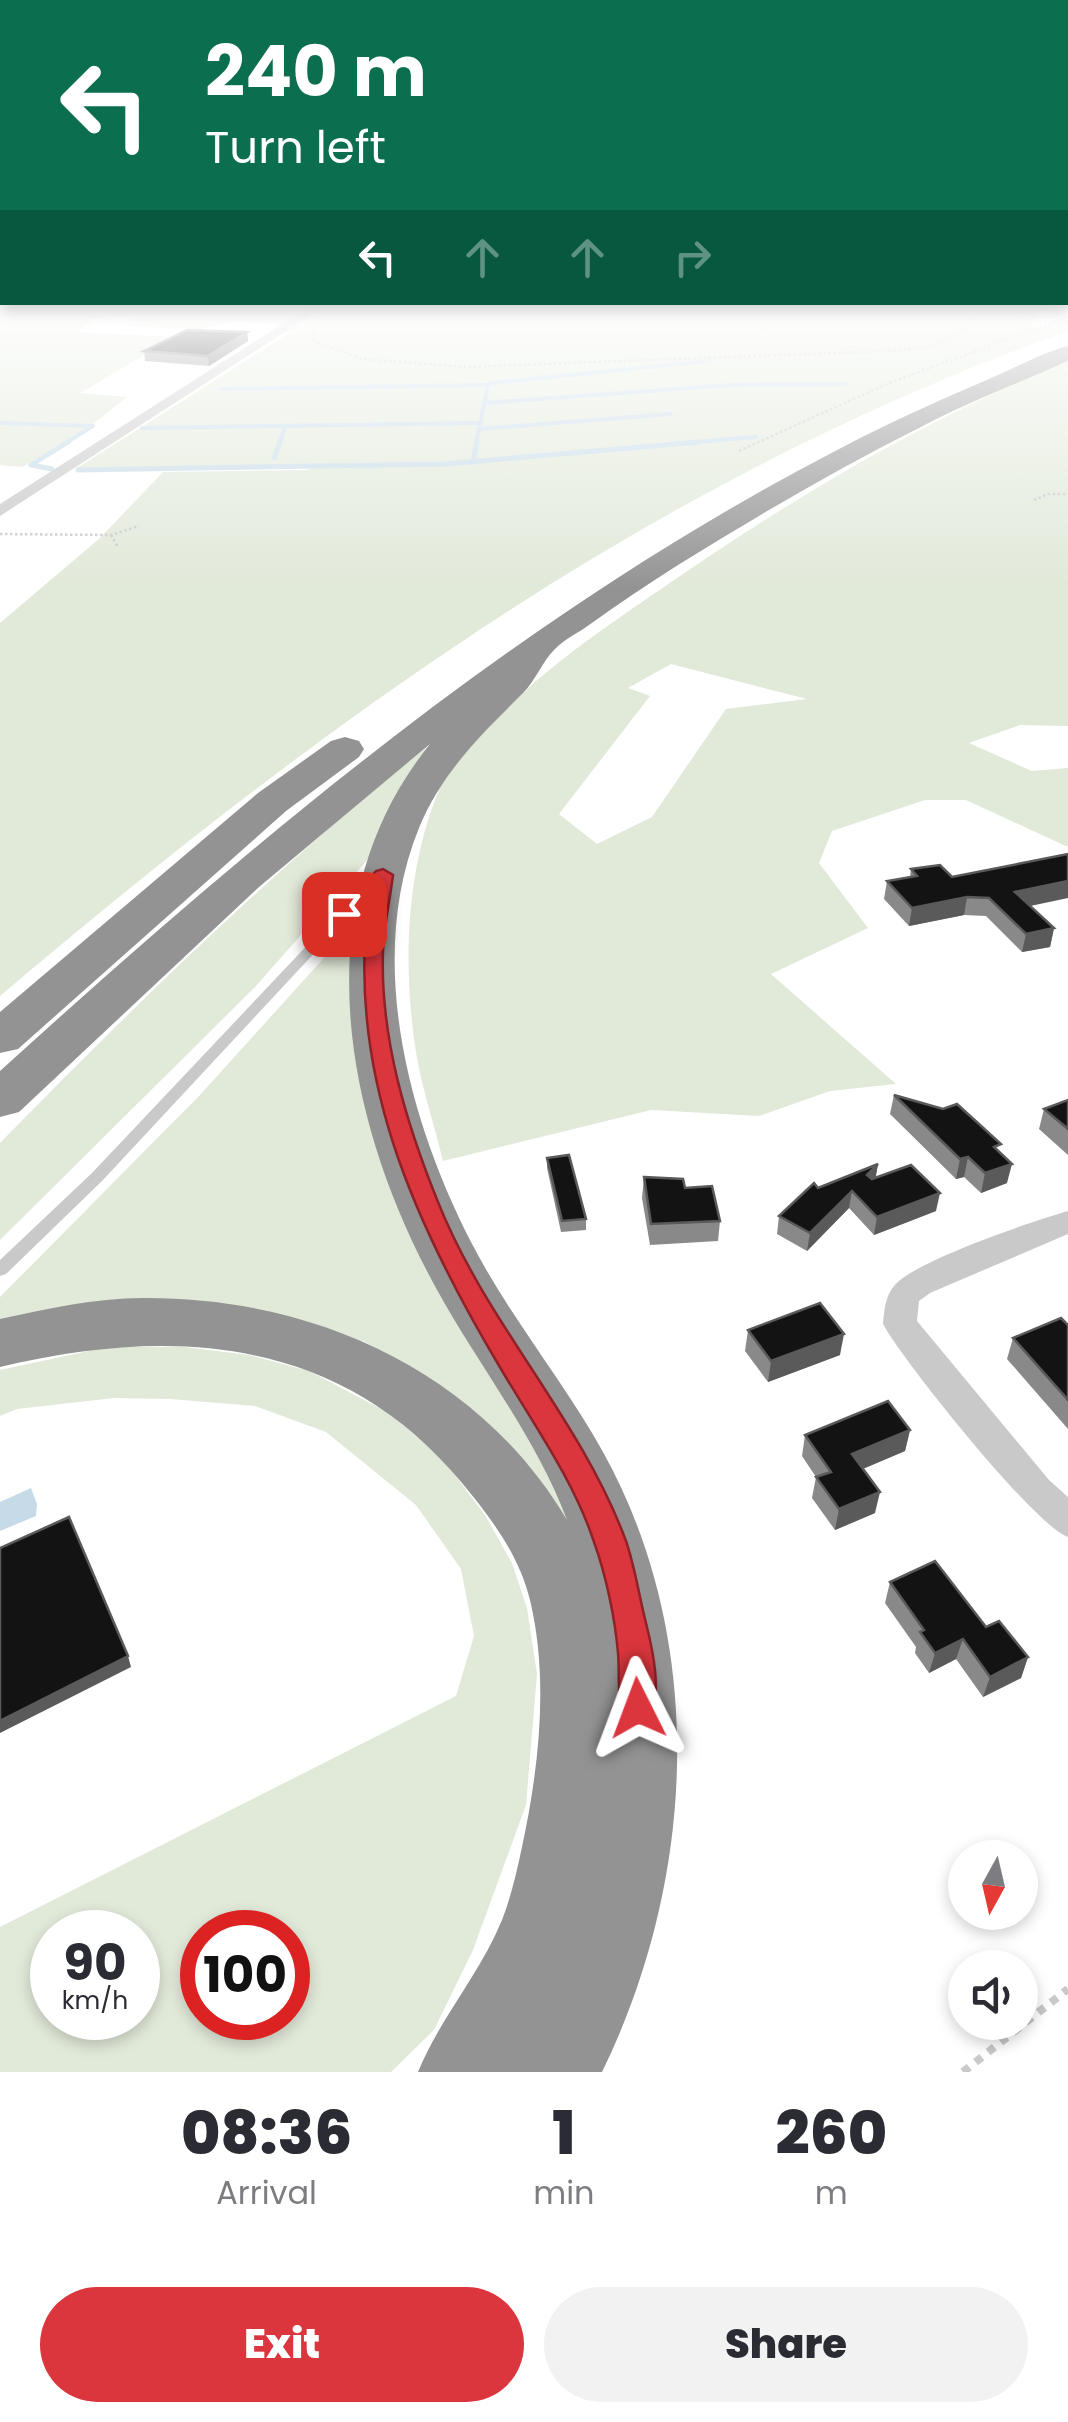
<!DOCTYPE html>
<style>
body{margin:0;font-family:Poppins,sans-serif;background:#f2f2f3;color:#2b2b33;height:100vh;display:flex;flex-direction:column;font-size:38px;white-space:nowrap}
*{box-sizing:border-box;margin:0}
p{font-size:32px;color:#7c7c81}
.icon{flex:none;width:55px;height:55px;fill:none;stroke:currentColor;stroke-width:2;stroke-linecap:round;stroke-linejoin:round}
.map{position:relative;height:2072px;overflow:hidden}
.drawer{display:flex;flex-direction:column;background:#fff;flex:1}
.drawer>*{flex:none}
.banner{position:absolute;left:0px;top:0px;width:1070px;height:305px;box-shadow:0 5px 15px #0003;background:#0b6e4f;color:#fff;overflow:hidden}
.needle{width:65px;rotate:188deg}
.buttons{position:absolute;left:948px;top:1840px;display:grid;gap:20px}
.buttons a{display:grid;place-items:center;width:90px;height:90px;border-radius:50%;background:#fff;box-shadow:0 5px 15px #0003;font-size:50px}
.speed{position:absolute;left:30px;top:1910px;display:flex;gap:20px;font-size:50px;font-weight:700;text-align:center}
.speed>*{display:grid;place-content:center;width:130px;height:130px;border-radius:50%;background:#fff;box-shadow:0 5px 15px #0003;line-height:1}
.speed small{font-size:25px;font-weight:400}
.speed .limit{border:15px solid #d22;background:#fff;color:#111}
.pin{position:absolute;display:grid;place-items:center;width:85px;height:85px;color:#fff;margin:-42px;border-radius:20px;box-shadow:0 5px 15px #0006}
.me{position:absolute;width:110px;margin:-55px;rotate:357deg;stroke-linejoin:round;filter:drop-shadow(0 0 8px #0008)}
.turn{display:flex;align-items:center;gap:35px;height:210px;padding:0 40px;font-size:45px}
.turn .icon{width:130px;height:130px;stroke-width:2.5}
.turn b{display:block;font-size:70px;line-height:85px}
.lanes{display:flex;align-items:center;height:95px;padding:0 40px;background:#0003;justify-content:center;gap:50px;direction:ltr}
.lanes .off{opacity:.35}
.eta{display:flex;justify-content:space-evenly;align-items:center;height:170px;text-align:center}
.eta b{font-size:60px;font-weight:800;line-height:70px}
.action{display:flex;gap:20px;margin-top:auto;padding:20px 40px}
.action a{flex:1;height:115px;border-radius:60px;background:#db353d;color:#fff;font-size:40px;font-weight:800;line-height:115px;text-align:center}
.action a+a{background:#f2f2f3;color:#2b2b33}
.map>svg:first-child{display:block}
.green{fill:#e1e9d9;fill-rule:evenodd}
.water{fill:#c6dae8}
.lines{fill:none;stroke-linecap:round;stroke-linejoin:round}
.stream-far1{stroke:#c6dae8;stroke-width:4}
.stream{stroke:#c6dae8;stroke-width:5}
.path-far1{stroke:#c9c9c9;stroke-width:2.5;stroke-dasharray:2.5 2.5;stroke-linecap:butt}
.path{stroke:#c9c9c9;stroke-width:8;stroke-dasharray:8 8;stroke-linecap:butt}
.service{fill:#c9c9c9;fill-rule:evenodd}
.minor{fill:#c9c9c9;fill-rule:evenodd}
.motorway{fill:#939393;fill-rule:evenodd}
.wall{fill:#898989}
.shaded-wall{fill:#5a5a5a}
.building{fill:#131313;stroke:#5a5a5a;stroke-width:2.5}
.route{fill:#db353d;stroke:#8e2228;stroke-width:2.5}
</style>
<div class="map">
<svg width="1068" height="2072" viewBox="0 0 1068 2072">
<rect width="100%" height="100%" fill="#fff"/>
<g class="green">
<path d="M 0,298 L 2,302 L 1048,302 L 1030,326 L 1039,328 L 1068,319 L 1068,331 C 656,479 331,716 0,996 L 0,623 L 100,538 L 163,472 L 308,470 L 310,465 L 77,468 L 291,332 L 274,330 L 280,324 L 232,321 L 198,330 L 124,326 L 134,316 L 101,315 L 78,332 L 175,337 L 80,393 L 127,397 L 92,425 L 23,467 L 0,465 Z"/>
<path d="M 1068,361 L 1068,726 L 1020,725 L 969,743 L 1032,771 L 1068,768 L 1068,847 L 966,800 L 925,800 L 832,831 L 819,863 L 868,928 L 771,974 L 896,1084 L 830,1091 L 759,1116 L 651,1110 L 443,1161 C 435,1127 423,1092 417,1058 C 402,969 405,867 442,783 C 449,766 467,751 480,737 C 532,676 601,630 667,585 C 793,498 926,418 1068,361 ZM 671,664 L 807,699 L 726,709 L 652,817 L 597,844 L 559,814 L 650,696 L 628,688 Z"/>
<path d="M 436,740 L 377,849 L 255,987 L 0,1240 L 0,1143 C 139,1001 280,863 436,740 Z"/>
<polygon points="360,918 357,1013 599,1584 411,1368 363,1341 300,1321 0,1327 0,1297 200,1095"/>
<path d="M 107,1347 L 185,1347 L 249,1355 L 309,1371 L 387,1412 L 442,1458 L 485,1515 L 512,1563 L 527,1608 L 537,1674 L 526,1805 L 473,1950 L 434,2030 L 391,2072 L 0,2072 L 0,1927 L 456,1696 L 474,1636 L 461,1569 L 416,1505 L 326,1432 L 255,1406 L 170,1399 L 114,1398 L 17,1409 L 0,1416 L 0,1370 ZM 52,1932 L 138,1932 L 138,2018 L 52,2018 ZM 202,1932 L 288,1932 L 288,2018 L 202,2018 Z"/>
</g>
<polygon class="water" points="31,1488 37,1504 36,1516 0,1531 0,1502"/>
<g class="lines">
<g class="stream-far1">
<polyline points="221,389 488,385"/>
<polyline points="484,403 733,385 845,384"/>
<polyline points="0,423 93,426 64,444"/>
<polyline points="142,428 481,423"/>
<polyline points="479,429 671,414"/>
<polyline points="279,444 285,428"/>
<polyline points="476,444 488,385 492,383 709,361"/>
<polyline points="671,444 756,437"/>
</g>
<g class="stream">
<polyline points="274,458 280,442"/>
<polyline points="473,462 477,442"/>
<polyline points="52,469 31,465 68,442"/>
<polyline points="78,470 445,464 700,442"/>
</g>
<g class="path-far1">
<path d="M 314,329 L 315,342 L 363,359 L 465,367 L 885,351 C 919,349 950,346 975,322 L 973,313 L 962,302"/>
<polyline points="739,451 889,383 1068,317"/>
<polyline points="1034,500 1048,494 1068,494"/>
<polyline points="0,534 111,535 139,526"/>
<polyline points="111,535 118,547"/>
</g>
<polyline class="path" points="963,2072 1068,1989"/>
<polygon class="service" points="371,881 377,885 375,888 102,1181 6,1274 0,1276 0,1260 92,1173 367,882"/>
<g class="minor">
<polygon points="317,302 331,302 0,516 0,504"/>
<path d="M 1068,1211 L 1068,1234 L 930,1293 L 919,1301 L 917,1321 L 1049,1480 L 1068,1497 L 1068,1537 C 1035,1526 903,1361 883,1324 C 884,1311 885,1297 894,1286 C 914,1261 1033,1221 1068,1211 Z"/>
</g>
<g class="motorway">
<path d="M 1068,346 L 1068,361 C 1019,383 968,402 921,427 C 837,469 757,516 678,565 C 648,584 618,604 589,625 C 578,633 563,640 554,650 C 542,662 536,680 523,693 C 481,735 442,772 419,828 C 365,960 409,1121 471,1242 C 509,1316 563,1380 603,1452 C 708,1641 696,1880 602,2072 L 418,2072 C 440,2018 480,1974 502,1920 C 511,1897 517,1871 522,1847 C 539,1768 549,1679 530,1600 C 519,1555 491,1518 462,1483 C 340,1336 174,1326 0,1367 L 0,1319 C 47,1309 94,1298 143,1298 C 313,1297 478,1370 567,1520 C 536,1437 478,1365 436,1288 C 344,1120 301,904 430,744 L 259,887 L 19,1112 L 0,1117 L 0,1071 C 260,835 527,610 841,448 C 892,421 945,398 998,375 C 1021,365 1044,352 1068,346 Z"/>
<polygon points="345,737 359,741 364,749 359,757 286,811 18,1049 0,1053 0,1012 258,793 331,741"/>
</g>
</g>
<g class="wall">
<polygon points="247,332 248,341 209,366 145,361 144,351"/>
<polygon points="911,869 952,877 1030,906 1054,928 1050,947 1022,952 986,916 964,915 909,926 884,899 887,881 910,877"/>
<polygon points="894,1095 999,1152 1007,1183 981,1193 964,1177 956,1179 890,1114"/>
<polygon points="1068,1100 1068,1155 1039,1129 1044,1109"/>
<polygon points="547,1158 586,1219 586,1230 561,1232 547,1168"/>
<polygon points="878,1164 875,1178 936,1211 874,1235 849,1208 807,1251 777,1234 779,1216 818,1188"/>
<polygon points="644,1177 685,1188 720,1221 718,1241 650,1245 642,1198"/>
<polygon points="1068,1325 1068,1429 1007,1359 1013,1338"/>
<polygon points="748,1330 840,1355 768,1382 745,1351"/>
<polygon points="910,1430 905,1451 863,1469 875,1513 835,1530 812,1498 816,1477 802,1456 805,1435"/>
<polygon points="890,1582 986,1627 1028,1657 1021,1678 983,1697 956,1659 929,1673 915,1653 916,1647 885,1603"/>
</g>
<g class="shaded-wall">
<polygon points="247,332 248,341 209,366 208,356"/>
<polygon points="1068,881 1068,898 1011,910 1015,892"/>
<polygon points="967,897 964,915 909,926 912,908"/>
<polygon points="1054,928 1050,947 1022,952 1026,934"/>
<polygon points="968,1157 964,1177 956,1179 960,1159"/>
<polygon points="878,1164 875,1182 867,1175"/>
<polygon points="1012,1164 1007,1183 981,1193 985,1173"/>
<polygon points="852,1191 849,1208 807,1251 810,1233"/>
<polygon points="940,1193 936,1211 874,1235 877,1217"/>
<polygon points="844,1334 840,1355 768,1382 771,1361"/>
<polygon points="910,1430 905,1451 848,1475 852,1454"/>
<polygon points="880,1492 875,1513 835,1530 839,1509"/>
<polygon points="963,1639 956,1659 929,1673 935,1653"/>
<polygon points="128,1656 131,1667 0,1733 0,1721"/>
<polygon points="1028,1657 1021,1678 983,1697 990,1677"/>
</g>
<g class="building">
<polygon points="187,330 247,332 208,356 144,351"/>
<polygon points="1068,854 1068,881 1015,892 1054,928 1026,934 989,898 967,897 912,908 887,881 917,876 911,869 940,865 952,877"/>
<polygon points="894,1095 943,1109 957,1104 1001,1144 994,1147 1012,1164 985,1173 968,1157 960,1159"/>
<polygon points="1068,1100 1068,1129 1044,1109"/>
<polygon points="569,1155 586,1219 562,1221 547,1158"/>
<polygon points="878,1164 867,1175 872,1179 911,1165 940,1193 877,1217 852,1191 810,1233 779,1216 814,1183 818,1188"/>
<polygon points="644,1177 683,1179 685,1188 712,1186 720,1221 651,1224"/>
<polygon points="820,1303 844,1334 771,1361 748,1330"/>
<polygon points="1061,1318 1068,1325 1068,1400 1013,1338"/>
<polygon points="888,1401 910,1430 852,1454 880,1492 839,1509 816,1477 831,1472 805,1435"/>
<polygon points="69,1517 128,1656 0,1721 0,1548"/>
<polygon points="935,1561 986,1627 999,1621 1028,1657 990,1677 963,1639 935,1653 920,1632 924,1630 890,1582"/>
</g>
<linearGradient id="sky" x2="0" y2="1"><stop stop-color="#9ac3e8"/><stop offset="0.51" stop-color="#fff"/><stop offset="1" stop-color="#fff" stop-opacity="0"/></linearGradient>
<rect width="1068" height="588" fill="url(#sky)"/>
<path class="route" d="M 383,869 L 393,875 C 390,900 384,926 383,951 C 380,1037 406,1123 438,1202 C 486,1323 581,1419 626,1541 C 635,1567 639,1596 646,1623 C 653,1651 662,1692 650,1720 L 638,1725 L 626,1720 C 616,1699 620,1676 618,1653 C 615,1618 606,1575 594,1542 C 574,1481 534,1425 501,1369 C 415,1225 345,1072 369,900 L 351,918 L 337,918 L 334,914 L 376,871 Z"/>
</svg>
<div class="buttons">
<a><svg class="needle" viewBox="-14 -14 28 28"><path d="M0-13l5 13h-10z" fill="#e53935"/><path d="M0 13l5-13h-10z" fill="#7c7c81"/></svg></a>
<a><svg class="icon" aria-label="sound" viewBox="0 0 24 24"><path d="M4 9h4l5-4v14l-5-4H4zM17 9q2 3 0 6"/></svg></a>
</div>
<div class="speed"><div>90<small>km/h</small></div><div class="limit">100</div></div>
<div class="pin" style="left:344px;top:914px;background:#d93025"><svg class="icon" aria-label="arrive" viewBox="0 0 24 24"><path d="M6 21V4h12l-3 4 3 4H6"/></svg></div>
<svg class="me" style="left:638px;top:1708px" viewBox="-20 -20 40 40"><path d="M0-17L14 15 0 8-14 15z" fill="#db353d" stroke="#fff" stroke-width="4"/></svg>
<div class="banner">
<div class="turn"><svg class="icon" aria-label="left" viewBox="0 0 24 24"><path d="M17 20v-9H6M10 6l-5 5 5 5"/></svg><div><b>240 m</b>Turn left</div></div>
<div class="lanes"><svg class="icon" aria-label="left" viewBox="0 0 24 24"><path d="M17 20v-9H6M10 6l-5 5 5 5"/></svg><svg class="icon off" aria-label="ahead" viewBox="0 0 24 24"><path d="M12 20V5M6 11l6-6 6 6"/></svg><svg class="icon off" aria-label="ahead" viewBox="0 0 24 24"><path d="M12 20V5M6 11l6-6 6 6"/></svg><svg class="icon off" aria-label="right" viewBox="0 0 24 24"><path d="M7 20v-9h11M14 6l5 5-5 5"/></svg></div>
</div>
</div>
<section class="drawer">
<div class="eta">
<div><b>08:36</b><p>Arrival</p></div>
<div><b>1</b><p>min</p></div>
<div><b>260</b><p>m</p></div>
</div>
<div class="action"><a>Exit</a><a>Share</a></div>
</section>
